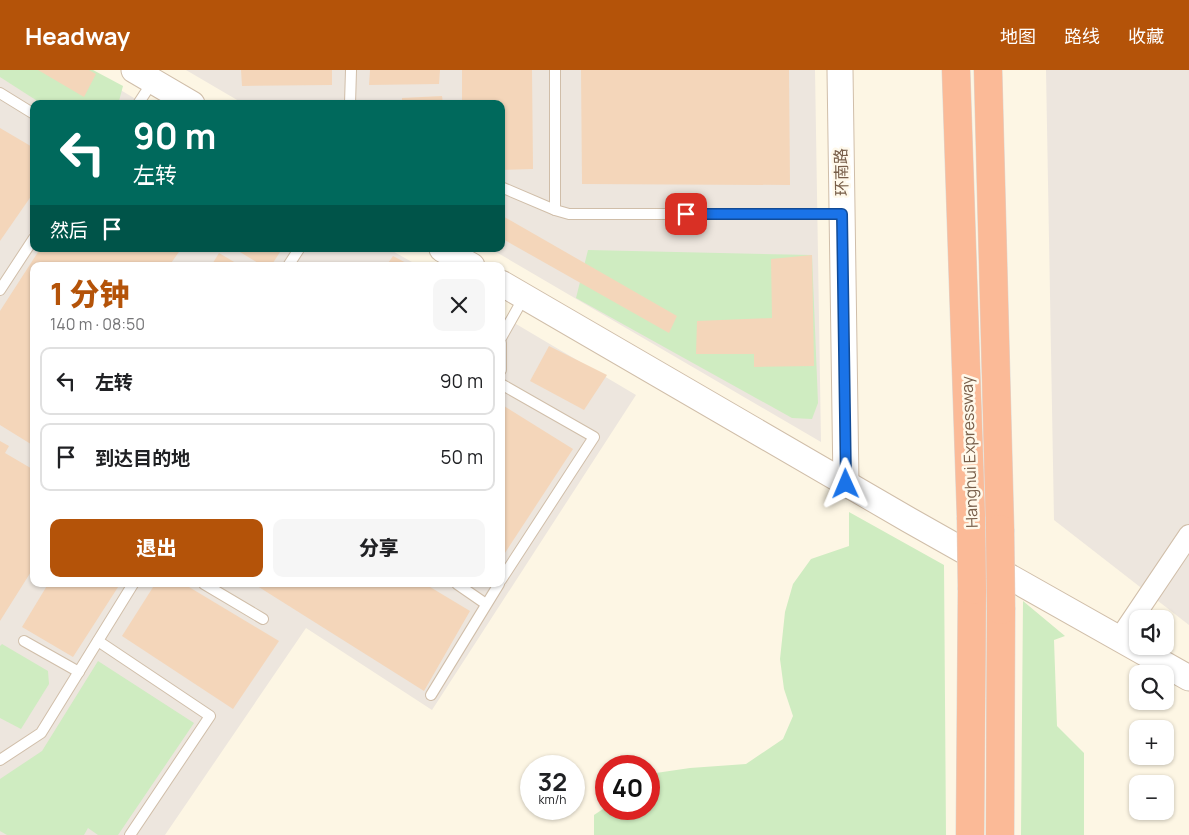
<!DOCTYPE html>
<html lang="zh">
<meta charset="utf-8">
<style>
body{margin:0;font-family:Manrope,"Noto Sans SC",sans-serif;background:#f6f6f6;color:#202124;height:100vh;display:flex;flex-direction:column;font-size:19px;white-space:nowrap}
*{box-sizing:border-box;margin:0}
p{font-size:16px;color:#757577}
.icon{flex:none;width:28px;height:28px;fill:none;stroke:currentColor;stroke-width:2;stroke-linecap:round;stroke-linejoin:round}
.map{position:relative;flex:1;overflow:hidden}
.panel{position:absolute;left:30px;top:192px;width:475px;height:325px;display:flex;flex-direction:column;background:#fff;border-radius:10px;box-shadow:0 1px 4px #0004}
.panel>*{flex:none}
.banner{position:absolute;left:30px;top:30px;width:475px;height:152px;border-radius:10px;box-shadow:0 1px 4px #0004;background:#00695c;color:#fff;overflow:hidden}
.controls{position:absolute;left:1129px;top:540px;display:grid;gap:10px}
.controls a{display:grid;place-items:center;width:45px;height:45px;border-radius:10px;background:#fff;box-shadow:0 1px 4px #0004;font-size:25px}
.speed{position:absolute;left:520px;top:685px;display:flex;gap:10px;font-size:25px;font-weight:700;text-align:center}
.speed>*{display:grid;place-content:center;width:65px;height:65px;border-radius:50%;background:#fff;box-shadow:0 1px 4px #0004;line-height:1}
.speed small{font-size:12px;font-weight:400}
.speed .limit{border:8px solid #d22;background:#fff;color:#111}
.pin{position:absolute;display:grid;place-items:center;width:42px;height:42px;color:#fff;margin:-21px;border-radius:10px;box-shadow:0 2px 8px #0006}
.me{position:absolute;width:55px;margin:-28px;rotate:359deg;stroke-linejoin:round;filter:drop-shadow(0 0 4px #0008)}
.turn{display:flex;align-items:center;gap:18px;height:105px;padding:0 20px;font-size:22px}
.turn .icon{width:65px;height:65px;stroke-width:2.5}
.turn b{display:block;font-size:35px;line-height:42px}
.then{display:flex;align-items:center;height:48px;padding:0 20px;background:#0003;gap:10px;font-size:19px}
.round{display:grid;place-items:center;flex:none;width:52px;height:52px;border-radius:10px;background:#f6f6f6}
.summary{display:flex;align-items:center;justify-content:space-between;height:85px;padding:0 20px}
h1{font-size:30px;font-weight:800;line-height:38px;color:#b45309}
.action{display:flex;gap:10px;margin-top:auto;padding:10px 20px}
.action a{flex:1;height:58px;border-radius:10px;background:#b45309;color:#fff;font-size:20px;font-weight:800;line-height:58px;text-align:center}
.action a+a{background:#f6f6f6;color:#202124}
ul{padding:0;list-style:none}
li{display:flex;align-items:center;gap:15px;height:68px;margin:0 10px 8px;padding:0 10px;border:2px solid #e0e0e0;border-radius:10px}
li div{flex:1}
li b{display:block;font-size:19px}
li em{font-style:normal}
header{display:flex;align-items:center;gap:30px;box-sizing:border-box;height:70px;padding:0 25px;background:#b45309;color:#fff}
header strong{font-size:24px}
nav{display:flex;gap:28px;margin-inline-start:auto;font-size:18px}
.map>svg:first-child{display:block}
.industrial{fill:#ede6de}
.green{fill:#cfecc1}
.building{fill:#f4d6ba}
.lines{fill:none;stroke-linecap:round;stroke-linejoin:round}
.service-casing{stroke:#d0bea9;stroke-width:12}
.minor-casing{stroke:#d0bea9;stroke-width:22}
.tertiary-casing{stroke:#d0bea9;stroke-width:27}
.motorway-casing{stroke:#ded8d3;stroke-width:29}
.service{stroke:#fff;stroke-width:10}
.minor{stroke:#fff;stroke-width:20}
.tertiary{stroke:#fff;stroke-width:25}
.motorway{stroke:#fbba97;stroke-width:28}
.motorway-bridge-casing{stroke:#ded8d3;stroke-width:29;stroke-linecap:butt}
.motorway-bridge{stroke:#fbba97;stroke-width:28}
.route-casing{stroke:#114b97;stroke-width:12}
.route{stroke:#1a73e8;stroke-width:9}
.labels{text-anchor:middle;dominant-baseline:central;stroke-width:5;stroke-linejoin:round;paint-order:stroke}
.street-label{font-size:16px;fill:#775d48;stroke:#fff9eb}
</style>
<header>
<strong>Headway</strong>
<nav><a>地图</a><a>路线</a><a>收藏</a></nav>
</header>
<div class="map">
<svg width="1189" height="765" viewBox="0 0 1189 765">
<rect width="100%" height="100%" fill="#fdf6e4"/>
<g class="industrial">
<polygon points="0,0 87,0 144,34 34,34 34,179 389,179 419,196 34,196 34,514 501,514 501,245 636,325 432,640 306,558 165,765 0,765"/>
<polygon points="186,0 815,0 821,372 491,179 501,179 501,34 244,34"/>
<polygon points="1046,0 1189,0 1189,555 1054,450"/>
</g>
<g class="green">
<polygon points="0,0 93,0 123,16 119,31 110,34 42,34 0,7"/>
<polygon points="588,180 812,185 818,333 812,349 792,348 576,228"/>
<polygon points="849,442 944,495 946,765 594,765 594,745 606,737 606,739 649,739 649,704 690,698 746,694 783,669 793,646 784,619 780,589 785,542 793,514 811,489 849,476"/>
<polygon points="1023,531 1065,566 1054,570 1057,656 1084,683 1084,765 1021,765"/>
<polygon points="2,574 48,601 49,614 21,659 0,648 0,576"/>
<polygon points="98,591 194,653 118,765 98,765 88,758 84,765 7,765 0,761 0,709 42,681"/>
</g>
<g class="building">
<polygon points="38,0 89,0 96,4 84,27"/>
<polygon points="241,0 332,0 332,15 242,16"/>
<polygon points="370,0 440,0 439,14 369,15"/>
<polygon points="462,0 532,0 533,99 501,100 501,34 462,34"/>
<polygon points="581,0 789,0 790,115 582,114"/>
<polygon points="442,26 443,34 402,34 402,28"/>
<polygon points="0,58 34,78 34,122 0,171"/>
<polygon points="501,145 677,246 669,263 501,168"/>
<polygon points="40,179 181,179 169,196 34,196 34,376 0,355 0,241"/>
<polygon points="235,179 282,179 271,196 263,196"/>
<polygon points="219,183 241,196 211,196"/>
<polygon points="812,185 814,296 754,297 754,284 696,284 697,251 772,248 771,189"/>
<polygon points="393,186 412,196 386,196"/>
<polygon points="549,276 607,305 584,340 530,311"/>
<polygon points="501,334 573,379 501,489"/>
<polygon points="0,371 9,376 5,383 34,400 34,497 0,551"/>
<polygon points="48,514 120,514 73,587 22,557"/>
<polygon points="155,514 184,514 279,571 233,639 122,566"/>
<polygon points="254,514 425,514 470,541 424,621"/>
</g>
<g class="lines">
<g class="service-casing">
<g id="service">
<polyline points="555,0 555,140"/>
<polyline points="0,23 34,44"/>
<polyline points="138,34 153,11"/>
<polyline points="350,34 351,0"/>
<polyline points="501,117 555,140 569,144 842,144"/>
<polyline points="288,196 299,179"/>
<polyline points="0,220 34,168"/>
<polyline points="501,268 524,227"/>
<polyline points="501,273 501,300"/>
<polyline points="501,314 594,367 501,510"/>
<polyline points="204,514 263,549"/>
<polyline points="457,514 486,534"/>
<polyline points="24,571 79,602"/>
<polyline points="98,571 210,646 130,765"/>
<polyline points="431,625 499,514"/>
<polyline points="0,690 41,663 133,514"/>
</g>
</g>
<g class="minor-casing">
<polyline id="minor" points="1119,569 1189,465"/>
</g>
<g class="tertiary-casing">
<g id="tertiary">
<polyline points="134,0 192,34"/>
<polyline points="840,0 846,414"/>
<polyline points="442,179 472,196"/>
<polyline points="501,213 909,450 1189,608"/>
</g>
</g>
<g class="motorway-casing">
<g id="motorway">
<polyline points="956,0 971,447"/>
<polyline points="988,0 1000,459"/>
<polyline points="970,765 972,520"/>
<polyline points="1000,765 1001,540"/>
</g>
</g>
<use href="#service" class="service"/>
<use href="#minor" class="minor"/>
<use href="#tertiary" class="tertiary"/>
<use href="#motorway" class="motorway"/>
<g class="motorway-bridge-casing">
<g id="motorway-bridge">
<polyline points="971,447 972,520"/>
<polyline points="1000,459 1001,540"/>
</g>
</g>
<use href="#motorway-bridge" class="motorway-bridge"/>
</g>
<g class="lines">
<g class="route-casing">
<polyline id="route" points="686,144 842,144 846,414"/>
</g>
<use href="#route" class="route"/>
</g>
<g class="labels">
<g class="street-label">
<text transform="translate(841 102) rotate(-91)">环南路</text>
<text transform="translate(969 382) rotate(-92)">Hanghui Expressway</text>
</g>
</g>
</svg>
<div class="controls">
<a><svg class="icon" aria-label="sound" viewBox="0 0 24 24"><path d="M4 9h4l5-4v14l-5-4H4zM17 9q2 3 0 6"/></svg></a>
<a><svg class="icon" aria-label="search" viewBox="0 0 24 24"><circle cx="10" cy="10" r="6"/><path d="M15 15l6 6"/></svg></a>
<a>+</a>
<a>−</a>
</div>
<div class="speed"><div>32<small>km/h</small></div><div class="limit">40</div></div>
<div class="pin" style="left:686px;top:144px;background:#d93025"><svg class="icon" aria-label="arrive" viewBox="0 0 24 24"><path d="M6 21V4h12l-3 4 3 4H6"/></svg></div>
<svg class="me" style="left:846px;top:414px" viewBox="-20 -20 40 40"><path d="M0-17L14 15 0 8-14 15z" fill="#1a73e8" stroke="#fff" stroke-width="4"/></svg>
<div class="banner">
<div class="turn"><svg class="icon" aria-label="left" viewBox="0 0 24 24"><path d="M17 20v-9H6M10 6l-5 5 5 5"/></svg><div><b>90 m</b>左转</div></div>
<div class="then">然后<svg class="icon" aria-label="arrive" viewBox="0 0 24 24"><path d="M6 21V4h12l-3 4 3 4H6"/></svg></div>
</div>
<section class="panel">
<div class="summary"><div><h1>1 分钟</h1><p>140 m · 08:50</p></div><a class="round"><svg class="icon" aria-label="close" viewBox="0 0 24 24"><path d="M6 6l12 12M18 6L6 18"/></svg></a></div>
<ul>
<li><svg class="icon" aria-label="left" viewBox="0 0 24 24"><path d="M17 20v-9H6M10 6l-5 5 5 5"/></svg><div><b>左转</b></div><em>90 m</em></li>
<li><svg class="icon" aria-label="arrive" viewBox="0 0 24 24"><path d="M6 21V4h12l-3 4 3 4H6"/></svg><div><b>到达目的地</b></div><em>50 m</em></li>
</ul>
<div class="action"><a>退出</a><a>分享</a></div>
</section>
</div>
